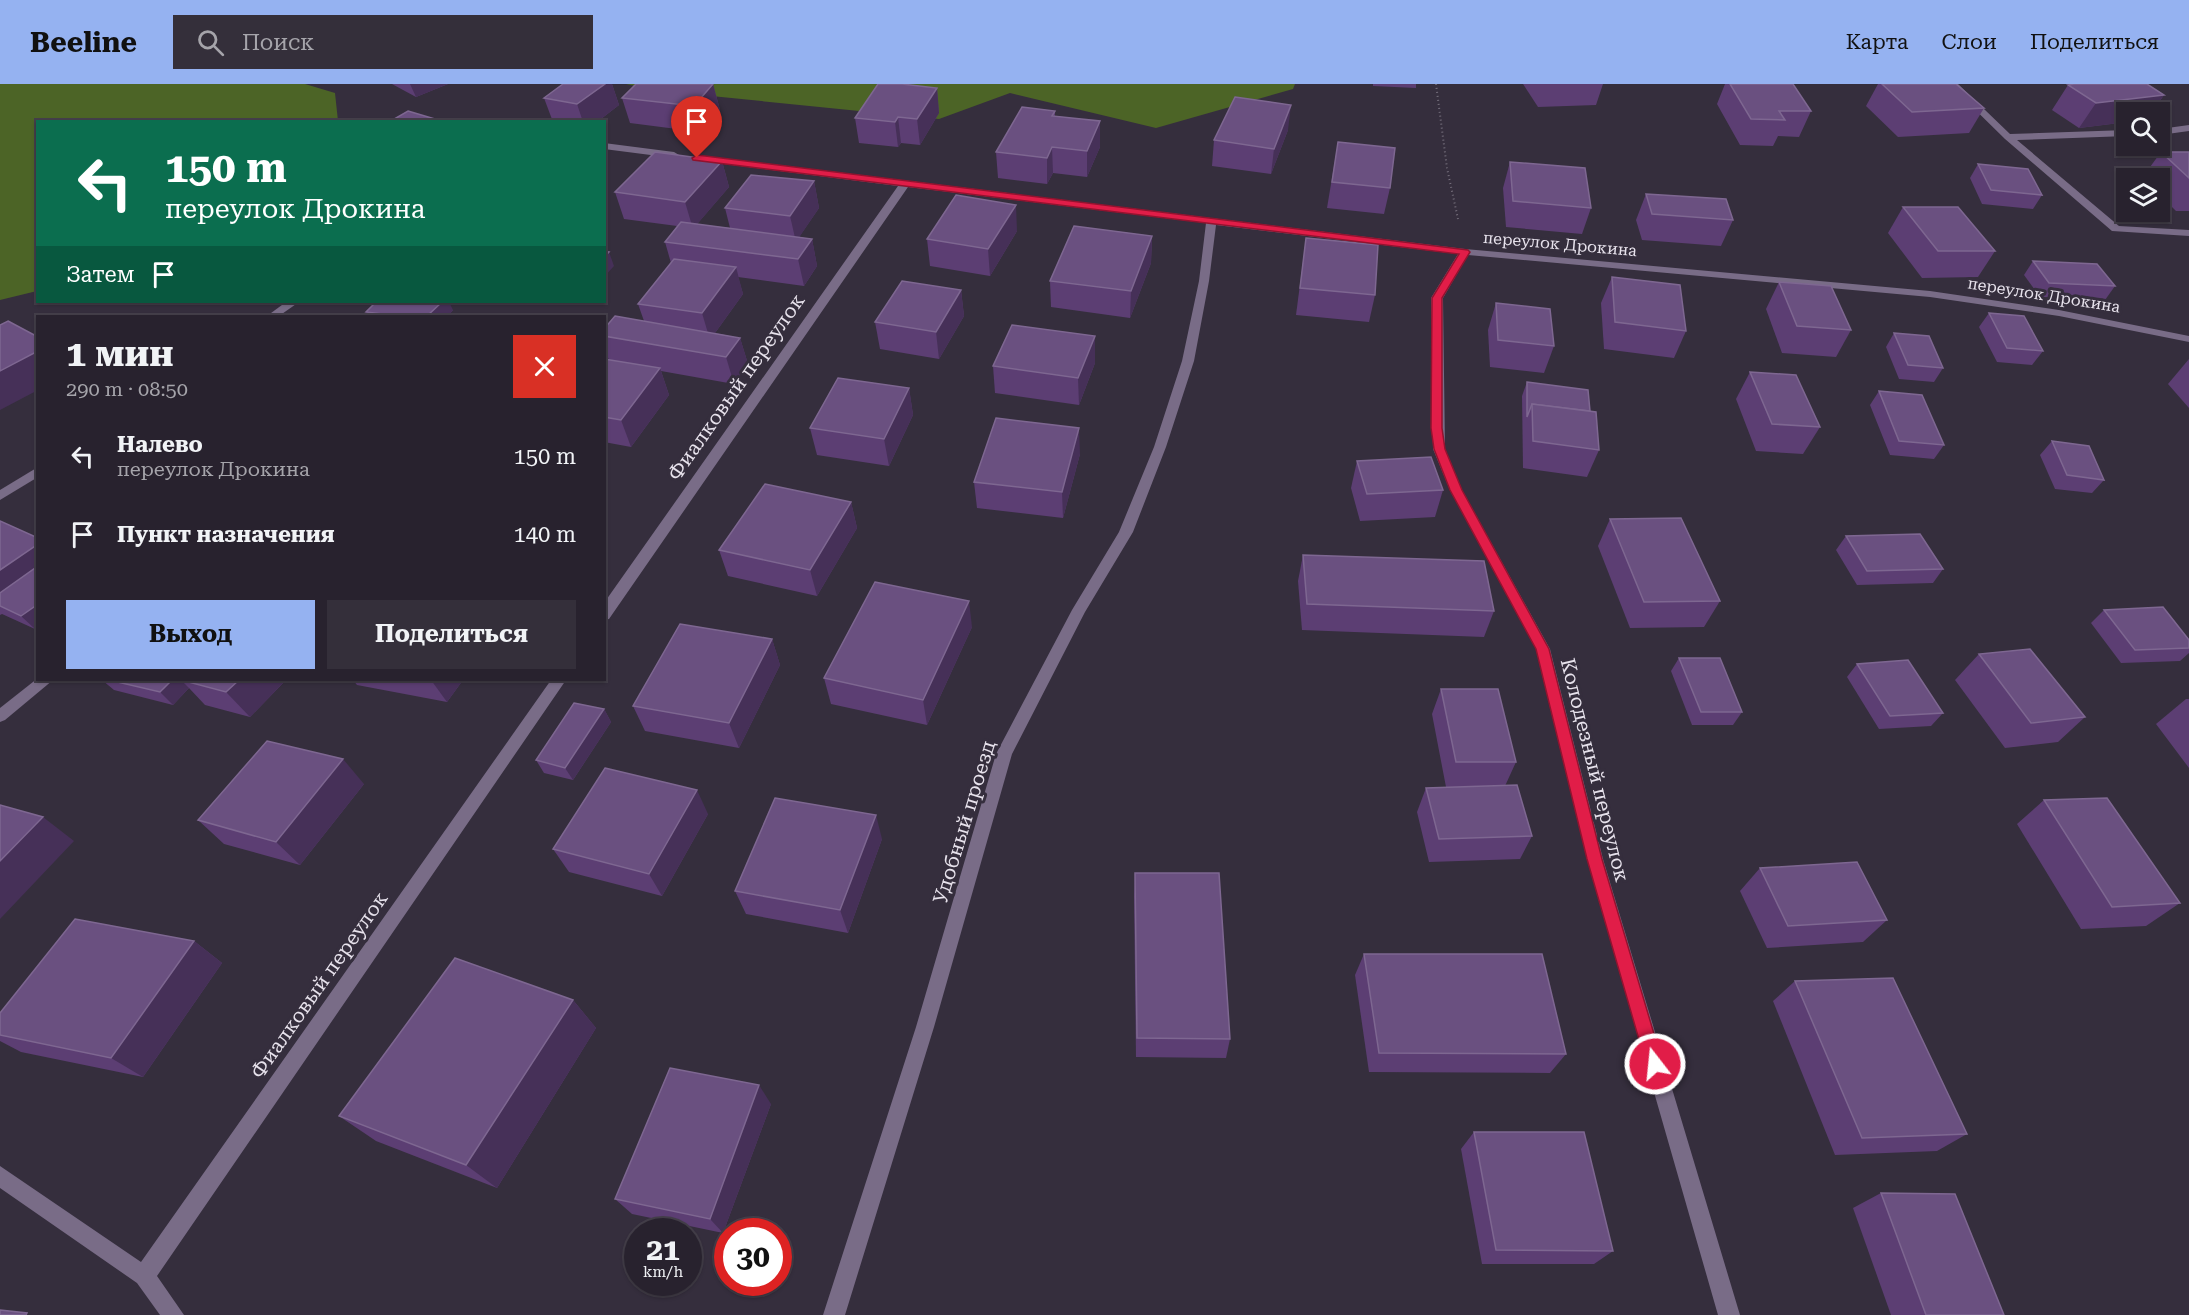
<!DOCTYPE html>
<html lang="ru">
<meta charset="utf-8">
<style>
body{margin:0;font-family:"Roboto Serif",serif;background:#342f3a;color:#f1f3f6;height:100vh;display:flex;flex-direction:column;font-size:22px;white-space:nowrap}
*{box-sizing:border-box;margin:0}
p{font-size:20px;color:#a5a4aa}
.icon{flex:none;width:33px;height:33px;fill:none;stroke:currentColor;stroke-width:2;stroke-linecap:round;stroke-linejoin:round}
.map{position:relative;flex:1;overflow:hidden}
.details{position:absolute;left:36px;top:231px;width:570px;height:366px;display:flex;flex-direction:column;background:#28222e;border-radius:0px;box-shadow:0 2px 4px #0004,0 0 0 2px #443f4a}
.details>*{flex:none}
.banner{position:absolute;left:36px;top:36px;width:570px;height:183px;border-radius:0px;box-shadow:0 2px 4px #0004,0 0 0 2px #443f4a;background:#0b6e4f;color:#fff;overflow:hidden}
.tools{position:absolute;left:2116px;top:18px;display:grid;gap:12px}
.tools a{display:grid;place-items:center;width:54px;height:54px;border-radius:0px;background:#28222e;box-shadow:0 2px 4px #0004,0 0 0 2px #443f4a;font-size:30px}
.speed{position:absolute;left:624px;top:1134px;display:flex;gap:12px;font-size:30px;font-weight:700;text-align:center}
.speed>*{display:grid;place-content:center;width:78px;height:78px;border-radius:50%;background:#28222e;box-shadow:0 2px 4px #0004,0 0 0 2px #443f4a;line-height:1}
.speed small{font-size:15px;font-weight:400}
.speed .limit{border:9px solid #d22;background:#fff;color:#111}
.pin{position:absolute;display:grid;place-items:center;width:51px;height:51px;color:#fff;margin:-62px -26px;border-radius:50% 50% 50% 0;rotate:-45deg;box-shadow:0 0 6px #0007}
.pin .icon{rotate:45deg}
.me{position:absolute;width:66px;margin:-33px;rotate:344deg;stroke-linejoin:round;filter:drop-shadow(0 0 4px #0008)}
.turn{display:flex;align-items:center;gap:21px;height:126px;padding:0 30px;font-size:27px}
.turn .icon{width:78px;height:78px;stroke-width:2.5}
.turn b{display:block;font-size:42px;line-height:51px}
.then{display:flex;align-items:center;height:57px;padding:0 30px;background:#0003;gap:12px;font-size:22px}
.round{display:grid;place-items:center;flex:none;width:63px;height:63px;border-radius:0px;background:#342f3a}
.overview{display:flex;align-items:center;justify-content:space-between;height:102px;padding:0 30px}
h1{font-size:36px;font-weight:700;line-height:45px}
.cta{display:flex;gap:12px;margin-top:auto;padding:12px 30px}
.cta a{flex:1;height:69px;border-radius:0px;background:#95b2f1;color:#111;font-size:24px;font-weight:700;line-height:69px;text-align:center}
.cta a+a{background:#342f3a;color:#f1f3f6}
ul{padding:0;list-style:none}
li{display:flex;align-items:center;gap:18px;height:78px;padding:0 30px}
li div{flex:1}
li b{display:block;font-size:22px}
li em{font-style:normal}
header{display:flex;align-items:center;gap:36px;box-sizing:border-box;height:84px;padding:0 30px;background:#95b2f1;color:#111}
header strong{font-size:28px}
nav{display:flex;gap:33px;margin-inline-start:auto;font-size:21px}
.search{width:420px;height:54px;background:#342f3a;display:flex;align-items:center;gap:15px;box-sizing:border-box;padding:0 21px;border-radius:0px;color:#a5a4aa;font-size:22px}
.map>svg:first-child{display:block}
.green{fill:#4c6426}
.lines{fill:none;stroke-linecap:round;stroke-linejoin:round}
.path{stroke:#756f7c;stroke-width:2;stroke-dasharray:1 3;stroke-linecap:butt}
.minor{fill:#796c87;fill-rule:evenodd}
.wall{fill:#5c3e73}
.shaded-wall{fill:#463058}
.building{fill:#6a5080;stroke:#7e6791;stroke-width:1.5}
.route{fill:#e11d48;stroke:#92132f;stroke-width:1.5}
.labels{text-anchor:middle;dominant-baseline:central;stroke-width:6;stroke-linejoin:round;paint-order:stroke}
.far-street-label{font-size:16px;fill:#e7e2ec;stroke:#352e3d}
.street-label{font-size:20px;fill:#e7e2ec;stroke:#352e3d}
</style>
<header>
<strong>Beeline</strong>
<div class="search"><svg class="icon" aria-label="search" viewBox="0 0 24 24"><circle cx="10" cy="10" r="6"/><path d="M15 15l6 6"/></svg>Поиск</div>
<nav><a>Карта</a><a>Слои</a><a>Поделиться</a></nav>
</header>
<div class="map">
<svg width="2189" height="1231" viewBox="0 0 2189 1231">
<rect width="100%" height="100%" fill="#352e3d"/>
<g class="green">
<polygon points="0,0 305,0 335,9 338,37 38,38 37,207 0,216"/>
<polygon points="626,0 1295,0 1293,5 1156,44 1010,9 939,35 661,7"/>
</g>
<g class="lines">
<polyline class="path" points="1436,0 1447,84 1458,135"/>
<g class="minor">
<polygon points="1949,0 1958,0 2010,50 2127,46 2127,52 2017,56 2119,142 2189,146 2189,152 2112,147 2005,55"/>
<polygon points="2189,41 2189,47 2160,51 2160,45"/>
<polygon points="604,59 674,68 679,71 674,74 604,65"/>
<polygon points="704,72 1465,165 1930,207 2059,226 2189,252 2189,258 2059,232 1930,213 1468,171 1443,214 1445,365 1462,406 1550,565 1603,775 1740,1231 1718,1231 1587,775 1536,565 1450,406 1433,365 1431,214 1458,170 1216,141 1209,197 1194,277 1166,363 1133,448 1085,528 1012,670 934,943 845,1231 823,1231 916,943 996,670 1072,526 1119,448 1154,363 1182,277 1199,197 1206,139 908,103 609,535 604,536 604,519 898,102 701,77 701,73"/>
<polygon points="286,218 299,218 279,232 267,232"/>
<polygon points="38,383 38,393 0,416 0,406"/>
<polygon points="38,594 53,596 5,636 0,638 0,624"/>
<polygon points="551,596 566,596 157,1192 184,1231 160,1231 137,1199 0,1104 0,1082 141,1178"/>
</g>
</g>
<g class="wall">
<polygon points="392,0 448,0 416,13"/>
<polygon points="563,0 612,0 619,21 597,38 553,38 544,14"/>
<polygon points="713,0 720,26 700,48 630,39 622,14"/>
<polygon points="1373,0 1416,0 1416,4 1373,2"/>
<polygon points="1523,0 1603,0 1596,21 1538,23"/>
<polygon points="1725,0 1793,0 1811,27 1799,53 1778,52 1773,62 1740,61 1717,20"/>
<polygon points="1878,0 1956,0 1984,24 1969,49 1898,53 1866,22"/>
<polygon points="2068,1 2164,11 2152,28 2127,28 2127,38 2079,44 2052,26"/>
<polygon points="937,4 939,29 920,61 901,59 898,63 859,59 855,34"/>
<polygon points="1055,27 1055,32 1100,37 1100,63 1087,93 1053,89 1047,100 998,94 996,68"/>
<polygon points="1288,46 1271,90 1212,82 1214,56"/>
<polygon points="1338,58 1390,104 1384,130 1327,124"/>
<polygon points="2161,68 2189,68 2189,127 2176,127 2160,111 2160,94 2142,94"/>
<polygon points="722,77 729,103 697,140 730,144 725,124 814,97 819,124 799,153 812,155 817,182 804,202 738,193 743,210 715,249 740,254 748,280 734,300 661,287 669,311 631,363 604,358 604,275 609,276 604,265 604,245 644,237 638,220 671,179 665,158 677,142 624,135 615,108"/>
<polygon points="1510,78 1591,124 1582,150 1506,143 1503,104"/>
<polygon points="1978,80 2042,111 2033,125 1982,120 1970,94"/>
<polygon points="1646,110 1733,136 1721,162 1642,156 1636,136"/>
<polygon points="1903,123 1995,167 1978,193 1922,194 1888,149"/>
<polygon points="1017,147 990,192 930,182 927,155"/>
<polygon points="1152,152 1151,179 1130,234 1051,223 1050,197"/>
<polygon points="1306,154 1375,211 1369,238 1296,231"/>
<polygon points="2033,177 2115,202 2105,216 2040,213 2024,191"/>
<polygon points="1612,193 1686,247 1674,274 1604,265 1601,219"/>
<polygon points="1779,198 1851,246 1836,273 1782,269 1766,225"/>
<polygon points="961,206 964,232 939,275 880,265 875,238"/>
<polygon points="1496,219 1554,262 1544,289 1490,283 1488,246"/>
<polygon points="453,226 448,232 368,232 366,228"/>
<polygon points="1989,229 2043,267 2032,281 1997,278 1979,243"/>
<polygon points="1894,249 1943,284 1934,298 1899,295 1886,263"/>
<polygon points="2189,275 2189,324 2168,300"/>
<polygon points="1095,279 1079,321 995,309 993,282"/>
<polygon points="1750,288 1820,343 1803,370 1756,367 1736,315"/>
<polygon points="1527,298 1590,327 1599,366 1587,393 1523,384 1522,312"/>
<polygon points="909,304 913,331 889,382 817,371 810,344"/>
<polygon points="1879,307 1944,361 1934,375 1890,371 1870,321"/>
<polygon points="2052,357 2104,396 2092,409 2055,405 2040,371"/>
<polygon points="1080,370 1063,434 977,424 974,398"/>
<polygon points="1357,377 1443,406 1435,433 1360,437 1351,404"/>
<polygon points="851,418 857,444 817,512 728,492 719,466"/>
<polygon points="1610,435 1720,517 1704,543 1630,544 1598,462"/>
<polygon points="0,437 35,545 2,530 0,531"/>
<polygon points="1846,452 1943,485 1933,499 1857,501 1836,466"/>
<polygon points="1303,471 1494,527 1484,553 1302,546 1298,497"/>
<polygon points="2104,526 2189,556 2189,569 2180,577 2121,579 2091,539"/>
<polygon points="972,543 927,641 831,620 824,594"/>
<polygon points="772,555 780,581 739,664 645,647 633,622"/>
<polygon points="1979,570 2085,633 2058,658 2005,664 1955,596"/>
<polygon points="1679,574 1742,628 1733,641 1692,641 1671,587"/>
<polygon points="1857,580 1943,629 1931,642 1879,645 1847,593"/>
<polygon points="102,596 286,596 250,633 205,621 189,604 173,621 114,606"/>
<polygon points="353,596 463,596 447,618 357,601"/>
<polygon points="1441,605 1516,678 1505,702 1532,752 1520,775 1429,778 1417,728 1426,704 1468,703 1446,703 1432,630"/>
<polygon points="2186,615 2189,615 2189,684 2156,640"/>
<polygon points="604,625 611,638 573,696 544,689 536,676"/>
<polygon points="364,700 300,781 224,760 198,736"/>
<polygon points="2044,716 2180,819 2146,842 2081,845 2017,740"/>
<polygon points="708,730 662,812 569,788 553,765"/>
<polygon points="882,755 848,849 746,830 735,807"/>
<polygon points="1760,784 1887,836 1863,858 1767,864 1740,807"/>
<polygon points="1135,789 1230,955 1226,974 1136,973 1134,812"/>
<polygon points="194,857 222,879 143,993 21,968 0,957 0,929"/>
<polygon points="1364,870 1566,970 1550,989 1369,988 1355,891"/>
<polygon points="1795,897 1967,1050 1937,1067 1835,1071 1773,917"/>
<polygon points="573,916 596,944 497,1104 376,1057 339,1032"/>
<polygon points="771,1020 723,1149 632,1130 615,1115"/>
<polygon points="1474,1048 1613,1167 1594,1180 1482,1180 1461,1065"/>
<polygon points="1881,1109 2004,1231 1891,1231 1853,1124"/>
</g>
<g class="shaded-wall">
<polygon points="410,0 448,0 416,13"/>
<polygon points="605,0 612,0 619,21 597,38 583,38 577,20"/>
<polygon points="713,0 720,26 700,48 694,22"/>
<polygon points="937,4 939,29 920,61 917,35"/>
<polygon points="2164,11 2152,28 2127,28 2127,38 2079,44 2096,19"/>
<polygon points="1291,21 1288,46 1271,90 1274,65"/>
<polygon points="898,33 901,59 898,63 895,38"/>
<polygon points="1100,37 1100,63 1087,93 1087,67"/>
<polygon points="1052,63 1053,89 1047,100 1047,74"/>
<polygon points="722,77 729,103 693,145 685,118"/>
<polygon points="814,97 819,124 796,158 790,132"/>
<polygon points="1016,121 1017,147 990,192 988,165"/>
<polygon points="1152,152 1151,179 1130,234 1131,207"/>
<polygon points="812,155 817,182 804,202 798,175"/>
<polygon points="609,168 614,182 604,193 604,173"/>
<polygon points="736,183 743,210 710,256 702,229"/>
<polygon points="961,206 964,232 939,275 936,248"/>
<polygon points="442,218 449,218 453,226 448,232 427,232"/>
<polygon points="1095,252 1095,279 1079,321 1078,294"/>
<polygon points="740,254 748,280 734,300 726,273"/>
<polygon points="38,267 38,306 0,326 0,287"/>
<polygon points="660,284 669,311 631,363 621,336"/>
<polygon points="909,304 913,331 889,382 884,355"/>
<polygon points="1079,344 1080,370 1063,434 1062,408"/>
<polygon points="851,418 857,444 817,512 810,486"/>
<polygon points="38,460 38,505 0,522 0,486"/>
<polygon points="969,517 972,543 927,641 923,616"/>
<polygon points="38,520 38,544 35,545 21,532"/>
<polygon points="772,555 780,581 739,664 729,639"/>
<polygon points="172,596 181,596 189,604 173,621 160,608"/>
<polygon points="239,596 286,596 250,633 226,608"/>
<polygon points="431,596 463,596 447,618"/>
<polygon points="604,625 611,638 573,696 565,684"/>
<polygon points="343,675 364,700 300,781 276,758"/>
<polygon points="697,706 708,730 662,812 649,790"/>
<polygon points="876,731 882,755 848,849 840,826"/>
<polygon points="43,733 74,757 0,835 0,777"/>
<polygon points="194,857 222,879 143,993 111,974"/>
<polygon points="573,916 596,944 497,1104 466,1081"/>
<polygon points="759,1001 771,1020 723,1149 710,1135"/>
</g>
<g class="building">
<polygon points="563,0 605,0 577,20 544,14"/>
<polygon points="636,0 713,0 694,22 622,14"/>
<polygon points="878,0 902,0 937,4 917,35 898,33 895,38 855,34"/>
<polygon points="1730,0 1793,0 1811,27 1779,27 1785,36 1751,35"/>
<polygon points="1882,0 1956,0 1984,24 1912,28"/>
<polygon points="2074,0 2147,0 2164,11 2096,19 2068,1"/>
<polygon points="1235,13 1291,21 1274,65 1214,56"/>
<polygon points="1022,23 1055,27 1052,32 1100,37 1087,67 1052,63 1047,74 996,68"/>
<polygon points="408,27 445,38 389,38"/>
<polygon points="1338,58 1395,64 1390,104 1332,98"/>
<polygon points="655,68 722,77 685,118 615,108"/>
<polygon points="2161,68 2189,68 2189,94"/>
<polygon points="1510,78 1585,84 1591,124 1513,117"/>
<polygon points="1978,80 2028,85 2042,111 1991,106"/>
<polygon points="751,91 814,97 790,132 725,124"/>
<polygon points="1646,110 1726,115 1733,136 1652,130"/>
<polygon points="956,111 1016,121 988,165 927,155"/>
<polygon points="1903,123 1958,123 1995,167 1938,167"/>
<polygon points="681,138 812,155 798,175 665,158"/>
<polygon points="1074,142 1152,152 1131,207 1050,197"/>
<polygon points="1306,154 1378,161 1375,211 1300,204"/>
<polygon points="604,167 609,168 604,173"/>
<polygon points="674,175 736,183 702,229 638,220"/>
<polygon points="2033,177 2097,180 2115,202 2049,199"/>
<polygon points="1612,193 1680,201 1686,247 1615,238"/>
<polygon points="902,197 961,206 936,248 875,238"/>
<polygon points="1779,198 1831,202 1851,246 1797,242"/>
<polygon points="376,218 442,218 427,232 399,232 366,228"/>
<polygon points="1496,219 1550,225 1554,262 1498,256"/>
<polygon points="1989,229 2024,232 2043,267 2007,264"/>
<polygon points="615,232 740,254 726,273 604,252 604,245"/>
<polygon points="8,237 38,253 38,267 0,287 0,241"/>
<polygon points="1012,241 1095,252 1078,294 993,282"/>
<polygon points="1894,249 1929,252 1943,284 1908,281"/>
<polygon points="604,275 660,284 621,336 604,333"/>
<polygon points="1750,288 1796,291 1820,343 1772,340"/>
<polygon points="838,294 909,304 884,355 810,344"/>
<polygon points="1527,298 1588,306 1590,327 1532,320 1527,333"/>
<polygon points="1879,307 1922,311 1944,361 1899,357"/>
<polygon points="1532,320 1596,328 1599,366 1533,357"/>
<polygon points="996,334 1079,344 1062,408 974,398"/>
<polygon points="2052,357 2089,362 2104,396 2067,391"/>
<polygon points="1431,373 1443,406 1367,410 1357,377"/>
<polygon points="765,400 851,418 810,486 719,466"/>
<polygon points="1681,434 1720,517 1644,518 1610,435"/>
<polygon points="0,437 38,454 38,460 0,486"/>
<polygon points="1920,450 1943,485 1867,487 1846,452"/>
<polygon points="1303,471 1484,477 1494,527 1307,520"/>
<polygon points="38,482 38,520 21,532 0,522 0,509"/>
<polygon points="875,498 969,517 923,616 824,594"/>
<polygon points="2163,523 2189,556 2189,564 2135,566 2104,526"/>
<polygon points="680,540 772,555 729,639 633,622"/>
<polygon points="2030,565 2085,633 2031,639 1979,570"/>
<polygon points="1679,574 1720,574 1742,628 1701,628"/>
<polygon points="1908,576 1943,629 1890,632 1857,580"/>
<polygon points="109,596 172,596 160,608"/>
<polygon points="181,596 239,596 226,608"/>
<polygon points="1441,605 1498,605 1516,678 1456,678"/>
<polygon points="574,619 604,625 565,684 536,676"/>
<polygon points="267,657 343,675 276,758 198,736"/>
<polygon points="605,684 697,706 649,790 553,765"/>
<polygon points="1517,701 1532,752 1439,755 1426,704"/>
<polygon points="775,714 876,731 840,826 735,807"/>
<polygon points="2107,714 2180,819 2112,823 2044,716"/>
<polygon points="0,721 43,733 0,777"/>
<polygon points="1857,778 1887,836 1788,842 1760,784"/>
<polygon points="1135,789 1219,789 1230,955 1137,954"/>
<polygon points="75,835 194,857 111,974 0,951 0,929"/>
<polygon points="1364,870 1542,870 1566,970 1379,969"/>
<polygon points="455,874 573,916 466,1081 339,1032"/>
<polygon points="1893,894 1967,1050 1862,1054 1795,897"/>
<polygon points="670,984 759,1001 710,1135 615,1115"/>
<polygon points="1474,1048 1584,1048 1613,1167 1496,1166"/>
<polygon points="1881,1109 1955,1110 2004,1231 1926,1231"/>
<polygon points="0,1226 27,1229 26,1231 0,1231"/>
</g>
<polygon class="route" points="697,71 1468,166 1470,168 1442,214 1442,344 1445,365 1462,406 1549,565 1602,775 1663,980 1661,986 1655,988 1649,986 1646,980 1587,775 1536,565 1450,406 1434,365 1431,344 1432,214 1459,170 693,76 692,74"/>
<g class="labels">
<g class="far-street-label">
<text transform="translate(1560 160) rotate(5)">переулок Дрокина</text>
<text transform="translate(2044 211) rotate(9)">переулок Дрокина</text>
</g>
<g class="street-label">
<text transform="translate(736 303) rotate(-55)">Фиалковый переулок</text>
<text transform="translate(1595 686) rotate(76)">Колодезный переулок</text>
<text transform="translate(964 738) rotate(-73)">Удобный проезд</text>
<text transform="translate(319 901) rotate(-55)">Фиалковый переулок</text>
</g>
</g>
</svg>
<div class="tools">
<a><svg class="icon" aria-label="search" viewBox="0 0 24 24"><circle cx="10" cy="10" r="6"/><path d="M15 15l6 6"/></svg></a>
<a><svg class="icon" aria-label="layers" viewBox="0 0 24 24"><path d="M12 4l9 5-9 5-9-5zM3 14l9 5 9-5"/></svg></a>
</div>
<div class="speed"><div>21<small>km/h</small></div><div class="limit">30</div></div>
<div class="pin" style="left:697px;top:74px;background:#d93025"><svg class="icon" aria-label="arrive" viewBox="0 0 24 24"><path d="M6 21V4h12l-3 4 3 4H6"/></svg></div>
<svg class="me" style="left:1655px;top:980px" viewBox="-20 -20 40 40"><circle r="17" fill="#e11d48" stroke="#fff" stroke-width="3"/><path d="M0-11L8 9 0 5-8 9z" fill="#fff"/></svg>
<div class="banner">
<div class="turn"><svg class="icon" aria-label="left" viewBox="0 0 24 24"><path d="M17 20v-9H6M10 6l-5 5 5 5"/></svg><div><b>150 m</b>переулок Дрокина</div></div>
<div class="then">Затем<svg class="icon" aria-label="arrive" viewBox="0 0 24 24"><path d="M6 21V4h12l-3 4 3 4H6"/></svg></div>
</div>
<section class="details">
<div class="overview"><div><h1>1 мин</h1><p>290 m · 08:50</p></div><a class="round" style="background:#d93025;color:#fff"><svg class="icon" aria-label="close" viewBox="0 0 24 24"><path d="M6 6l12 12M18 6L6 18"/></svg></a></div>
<ul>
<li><svg class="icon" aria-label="left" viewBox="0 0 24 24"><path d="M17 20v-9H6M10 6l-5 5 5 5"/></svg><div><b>Налево</b><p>переулок Дрокина</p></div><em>150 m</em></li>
<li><svg class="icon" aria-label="arrive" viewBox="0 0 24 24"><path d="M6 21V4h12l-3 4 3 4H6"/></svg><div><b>Пункт назначения</b></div><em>140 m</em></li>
</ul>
<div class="cta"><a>Выход</a><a>Поделиться</a></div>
</section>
</div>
